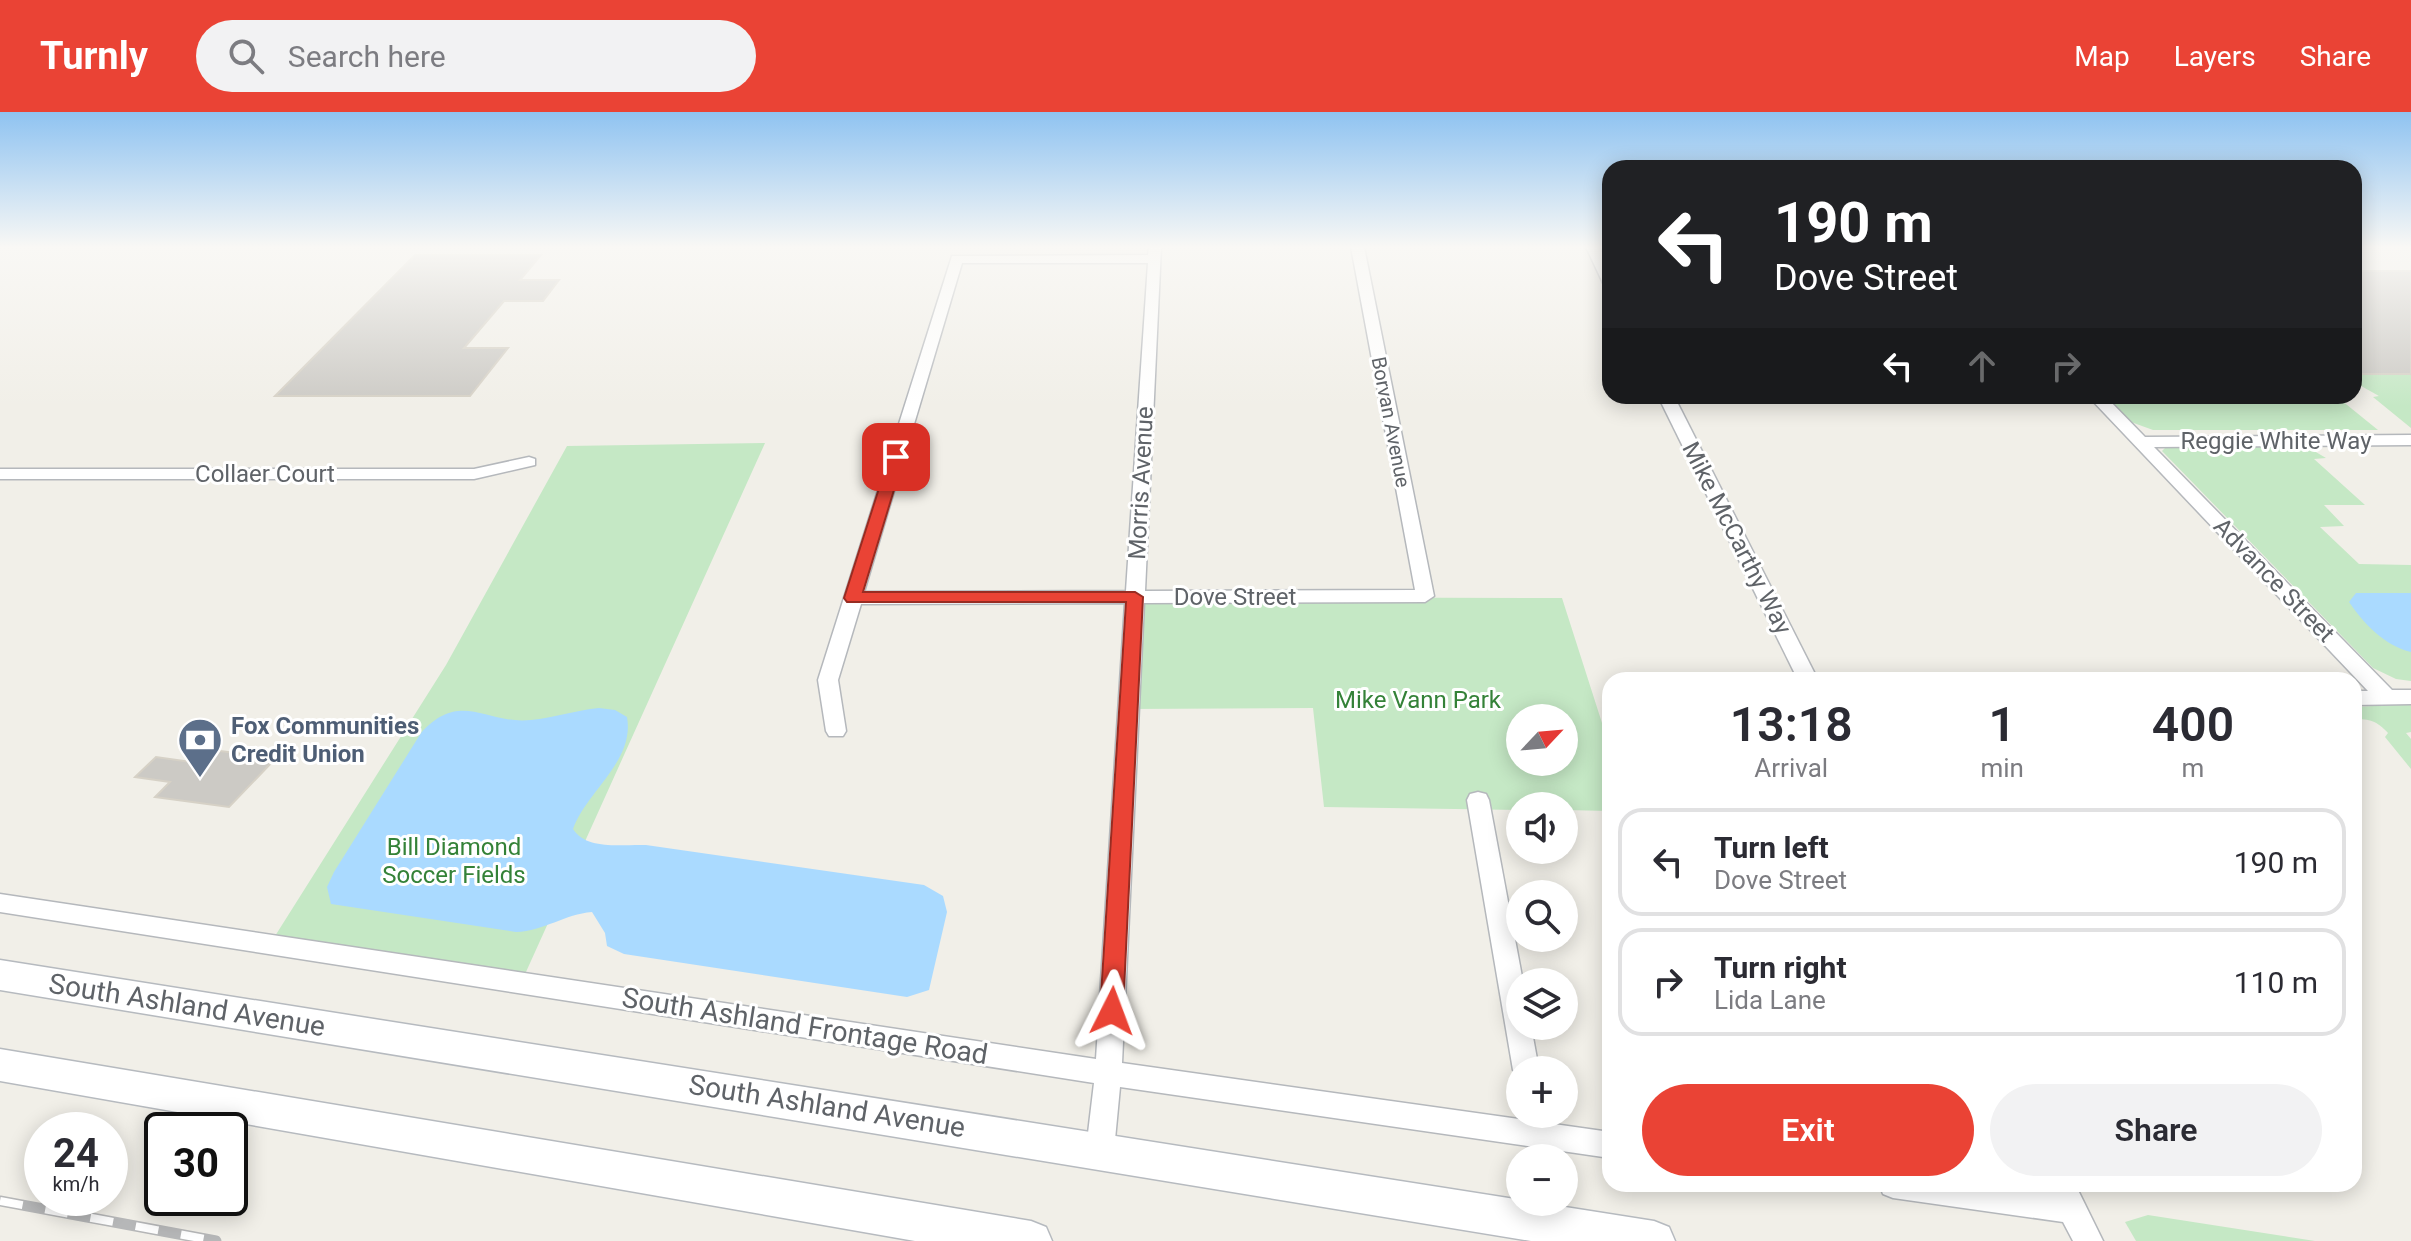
<!DOCTYPE html>
<meta charset="utf-8">
<style>
body{margin:0;font-family:Roboto,sans-serif;background:#f2f2f3;color:#2b2b33;height:100vh;display:flex;flex-direction:column;font-size:30px;white-space:nowrap}
*{box-sizing:border-box;margin:0}
p{font-size:26px;color:#7c7c81}
.icon{flex:none;width:44px;height:44px;fill:none;stroke:currentColor;stroke-width:2;stroke-linecap:round;stroke-linejoin:round}
.map{position:relative;flex:1;overflow:hidden}
.side{position:absolute;left:1602px;top:560px;width:760px;height:520px;display:flex;flex-direction:column;background:#fff;border-radius:24px;box-shadow:0 4px 20px #0003}
.side>*{flex:none}
.banner{position:absolute;left:1602px;top:48px;width:760px;height:244px;border-radius:24px;box-shadow:0 4px 20px #0003;background:#202124;color:#fff;overflow:hidden}
.needle{width:52px;rotate:64deg}
.buttons{position:absolute;left:1506px;top:592px;display:grid;gap:16px}
.buttons a{display:grid;place-items:center;width:72px;height:72px;border-radius:50%;background:#fff;box-shadow:0 4px 20px #0003;font-size:40px}
.speed{position:absolute;left:24px;top:1000px;display:flex;gap:16px;font-size:40px;font-weight:700;text-align:center}
.speed>*{display:grid;place-content:center;width:104px;height:104px;border-radius:50%;background:#fff;box-shadow:0 4px 20px #0003;line-height:1}
.speed small{font-size:20px;font-weight:400}
.speed .limit{border:4px solid #111;border-radius:12px;background:#fff;color:#111}
.pin{position:absolute;display:grid;place-items:center;width:68px;height:68px;color:#fff;margin:-34px;border-radius:16px;box-shadow:0 4px 12px #0006}
.me{position:absolute;width:88px;margin:-44px;rotate:3deg;stroke-linejoin:round;filter:drop-shadow(0 0 6px #0008)}
.turn{display:flex;align-items:center;gap:28px;height:168px;padding:0 40px;font-size:36px}
.turn .icon{width:104px;height:104px;stroke-width:2.5}
.turn b{display:block;font-size:56px;line-height:68px}
.lanes{display:flex;align-items:center;height:76px;padding:0 40px;background:#0003;justify-content:center;gap:40px;direction:ltr}
.lanes .off{opacity:.35}
.eta{display:flex;justify-content:space-evenly;align-items:center;height:136px;text-align:center}
.eta b{font-size:48px;font-weight:600;line-height:56px}
.primary-button{display:flex;gap:16px;margin-top:auto;padding:16px 40px}
.primary-button a{flex:1;height:92px;border-radius:48px;background:#ea4335;color:#fff;font-size:32px;font-weight:600;line-height:92px;text-align:center}
.primary-button a+a{background:#f2f2f3;color:#2b2b33}
ul{padding:0;list-style:none}
li{display:flex;align-items:center;gap:24px;height:108px;margin:0 16px 12px;padding:0 24px;border:4px solid #e1e1e2;border-radius:24px}
li div{flex:1}
li b{display:block;font-size:30px}
li em{font-style:normal}
header{display:flex;align-items:center;gap:48px;box-sizing:border-box;height:112px;padding:0 40px;background:#ea4335;color:#fff}
header strong{font-size:38px}
nav{display:flex;gap:44px;margin-inline-start:auto;font-size:28px}
.search{width:560px;height:72px;background:#f2f2f3;display:flex;align-items:center;gap:20px;box-sizing:border-box;padding:0 28px;border-radius:44px;color:#7c7c81;font-size:30px}
.map>svg:first-child{display:block}
.green{fill:#c5e8c5;fill-rule:evenodd}
.water{fill:#aadaff}
.building{fill:#cccac5;stroke:#d6d1c6;stroke-width:2}
.lines{fill:none;stroke-linecap:round;stroke-linejoin:round}
.minor-casing{stroke:#b5b8bc;stroke-width:3}
.secondary-casing{stroke:#b6babf;stroke-width:3}
.minor{fill:#fff;fill-rule:evenodd}
.secondary{fill:#fff;fill-rule:evenodd}
.rail-casing{stroke:#b6b7b8;stroke-width:11}
.rail{stroke:#fff;stroke-width:8;stroke-dasharray:23;stroke-linecap:butt}
.route{fill:#ea4335;stroke:#982c22;stroke-width:2}
.labels{text-anchor:middle;dominant-baseline:central;stroke-width:6;stroke-linejoin:round;paint-order:stroke}
.far-street-label{font-size:20px;fill:#5f6368;stroke:#fff}
.street-label{font-size:24px;fill:#5f6368;stroke:#fff}
.park-label{font-size:24px;fill:#348238;stroke:#fff}
.service-label{font-size:24px;font-weight:bold;fill:#4e5e75;stroke:#fff;text-anchor:start}
.near-street-label{font-size:28px;fill:#5f6368;stroke:#fff}
</style>
<header>
<strong>Turnly</strong>
<div class="search"><svg class="icon" aria-label="search" viewBox="0 0 24 24"><circle cx="10" cy="10" r="6"/><path d="M15 15l6 6"/></svg>Search here</div>
<nav><a>Map</a><a>Layers</a><a>Share</a></nav>
</header>
<div class="map">
<svg width="2411" height="1129" viewBox="0 0 2411 1129">
<rect width="100%" height="100%" fill="#f1efe8"/>
<g class="green">
<polygon points="2354,262 2411,262 2411,316 2373,285 2379,284 2354,270"/>
<polygon points="2106,284 2336,284 2378,318 2153,318 2131,310"/>
<polygon points="765,331 521,871 270,832 446,553 567,334"/>
<polygon points="2304,333 2326,346 2314,347 2365,393 2324,393 2344,414 2320,415 2359,452 2411,453 2411,569 2396,567 2373,556 2162,339 2166,335"/>
<path d="M 1135,485 L 1562,486 L 1610,636 L 1610,699 L 1564,698 L 1564,694 L 1520,694 L 1520,698 L 1324,695 L 1313,596 L 1128,597 ZM 1520,606 L 1564,606 L 1564,650 L 1520,650 Z"/>
<path d="M 2411,592 L 2411,620 L 2406,621 L 2411,627 L 2411,657 L 2385,625 L 2388,621 C 2377,609 2370,607 2354,607 L 2354,595 Z"/>
<polygon points="2148,1103 2315,1129 2136,1129 2125,1110"/>
</g>
<g class="water">
<path d="M 2356,481 L 2411,481 L 2411,540 C 2385,534 2364,512 2349,490 Z"/>
<path d="M 599,596 L 615,598 L 627,605 C 635,649 586,680 573,717 C 587,739 623,732 646,733 L 924,773 L 943,784 L 947,800 L 929,878 L 907,885 L 624,842 L 607,834 L 605,821 L 592,800 C 565,802 544,819 516,820 L 331,792 L 327,775 L 334,760 L 421,621 C 461,577 486,613 531,608 C 554,606 576,598 599,596 Z"/>
</g>
<g class="building">
<polygon points="415,143 541,143 520,168 559,168 543,189 504,189 464,236 508,236 470,284 275,284"/>
<rect x="2354" y="159" width="57" height="103"/>
<polygon points="204,637 276,646 229,695 155,685 170,670 135,665 156,645 191,650"/>
</g>
<g class="lines">
<g class="minor-casing">
<g id="minor">
<path d="M 1149,135 L 1161,135 L 1145,479 L 1415,478 L 1351,135 L 1364,135 L 1434,484 L 1425,490 L 1144,491 L 1122,951 L 1610,1020 L 1610,1046 L 1120,975 L 1114,1038 L 1110,1047 L 1100,1051 L 1090,1047 L 1086,1038 L 1094,971 L 0,800 L 0,782 L 1096,947 L 1125,491 L 861,492 L 838,568 L 846,619 L 843,624 L 829,624 L 826,619 L 818,568 L 952,144 L 1148,143 ZM 962,151 L 1148,151 L 1126,479 L 864,480 Z"/>
<polygon points="1586,135 1599,135 1610,158 1610,175 1603,171"/>
<polygon points="1658,284 1674,284 1818,568 1798,568"/>
<polygon points="2088,284 2105,284 2145,325 2411,323 2411,333 2154,335 2392,578 2411,578 2411,592 2354,593 2354,579 2368,579"/>
<polygon points="529,345 535,347 535,353 474,367 0,367 0,357 474,357"/>
<polygon points="1478,680 1486,682 1489,688 1523,870 1520,870 1520,914 1531,914 1539,958 1520,958 1520,968 1513,958 1467,688 1470,682"/>
<polygon points="1879,1072 1991,1072 2049,1080 2046,1072 2075,1072 2103,1129 2073,1129 2063,1110 1893,1086 1883,1082"/>
</g>
</g>
<g class="secondary-casing">
<g id="secondary">
<polygon points="0,848 1654,1109 1669,1115 1675,1129 1531,1129 0,878"/>
<polygon points="0,937 1031,1109 1046,1115 1052,1129 915,1129 0,969"/>
</g>
</g>
<use href="#minor" class="minor"/>
<use href="#secondary" class="secondary"/>
<g class="rail-casing">
<polyline id="rail" points="0,1089 216,1129"/>
</g>
<use href="#rail" class="rail"/>
</g>
<linearGradient id="sky" x2="0" y2="1"><stop stop-color="#8fc3f1"/><stop offset="0.46" stop-color="#f9f8f5"/><stop offset="1" stop-color="#f9f8f5" stop-opacity="0"/></linearGradient>
<rect width="2411" height="294" fill="url(#sky)"/>
<polygon class="route" points="896,340 904,345 863,480 1135,480 1143,485 1123,899 1120,906 1112,909 1104,906 1100,899 1126,490 847,490 844,486 889,345"/>
<defs>
<g id="bank-pin" transform="scale(2.3)"><path d="M0 17L-7.5 6A9.5 9.5 0 1 1 7.5 6Z" fill="#5c6f8a" stroke="#fff"/><path d="M-6-4H6V4H-6ZM0-2.3a2.3 2.3 0 1 0 0 4.6a2.3 2.3 0 1 0 0-4.6Z" fill="#fff"/></g>
</defs>
<g fill-rule="evenodd">
<use href="#bank-pin" x="200" y="628"/>
</g>
<g class="labels">
<g class="far-street-label">
<text transform="translate(1391 310) rotate(79)">Borvan Avenue</text>
</g>
<g class="street-label">
<text x="2276" y="329">Reggie White Way</text>
<text x="265" y="362">Collaer Court</text>
<text transform="translate(1141 371) rotate(-87)">Morris Avenue</text>
<text transform="translate(1737 426) rotate(63)">Mike McCarthy Way</text>
<text transform="translate(2274 468) rotate(46)">Advance Street</text>
<text x="1235" y="485">Dove Street</text>
</g>
<g class="park-label">
<text x="1418" y="588">Mike Vann Park</text>
<text x="454" y="735">Bill Diamond<tspan x="454" dy="28">Soccer Fields</tspan></text>
</g>
<g class="service-label">
<text x="231" y="614">Fox Communities<tspan x="231" dy="28">Credit Union</tspan></text>
</g>
<g class="near-street-label">
<text transform="translate(187 893) rotate(9)">South Ashland Avenue</text>
<text transform="translate(805 914) rotate(9)">South Ashland Frontage Road</text>
<text transform="translate(827 994) rotate(9)">South Ashland Avenue</text>
</g>
</g>
</svg>
<div class="buttons">
<a><svg class="needle" viewBox="-14 -14 28 28"><path d="M0-13l5 13h-10z" fill="#e53935"/><path d="M0 13l5-13h-10z" fill="#7c7c81"/></svg></a>
<a><svg class="icon" aria-label="sound" viewBox="0 0 24 24"><path d="M4 9h4l5-4v14l-5-4H4zM17 9q2 3 0 6"/></svg></a>
<a><svg class="icon" aria-label="search" viewBox="0 0 24 24"><circle cx="10" cy="10" r="6"/><path d="M15 15l6 6"/></svg></a>
<a><svg class="icon" aria-label="layers" viewBox="0 0 24 24"><path d="M12 4l9 5-9 5-9-5zM3 14l9 5 9-5"/></svg></a>
<a>+</a>
<a>−</a>
</div>
<div class="speed"><div>24<small>km/h</small></div><div class="limit">30</div></div>
<div class="pin" style="left:896px;top:345px;background:#d93025"><svg class="icon" aria-label="arrive" viewBox="0 0 24 24"><path d="M6 21V4h12l-3 4 3 4H6"/></svg></div>
<svg class="me" style="left:1112px;top:899px" viewBox="-20 -20 40 40"><path d="M0-17L14 15 0 8-14 15z" fill="#ea4335" stroke="#fff" stroke-width="4"/></svg>
<div class="banner">
<div class="turn"><svg class="icon" aria-label="left" viewBox="0 0 24 24"><path d="M17 20v-9H6M10 6l-5 5 5 5"/></svg><div><b>190 m</b>Dove Street</div></div>
<div class="lanes"><svg class="icon" aria-label="left" viewBox="0 0 24 24"><path d="M17 20v-9H6M10 6l-5 5 5 5"/></svg><svg class="icon off" aria-label="ahead" viewBox="0 0 24 24"><path d="M12 20V5M6 11l6-6 6 6"/></svg><svg class="icon off" aria-label="right" viewBox="0 0 24 24"><path d="M7 20v-9h11M14 6l5 5-5 5"/></svg></div>
</div>
<section class="side">
<div class="eta">
<div><b>13:18</b><p>Arrival</p></div>
<div><b>1</b><p>min</p></div>
<div><b>400</b><p>m</p></div>
</div>
<ul>
<li><svg class="icon" aria-label="left" viewBox="0 0 24 24"><path d="M17 20v-9H6M10 6l-5 5 5 5"/></svg><div><b>Turn left</b><p>Dove Street</p></div><em>190 m</em></li>
<li><svg class="icon" aria-label="right" viewBox="0 0 24 24"><path d="M7 20v-9h11M14 6l5 5-5 5"/></svg><div><b>Turn right</b><p>Lida Lane</p></div><em>110 m</em></li>
</ul>
<div class="primary-button"><a>Exit</a><a>Share</a></div>
</section>
</div>
